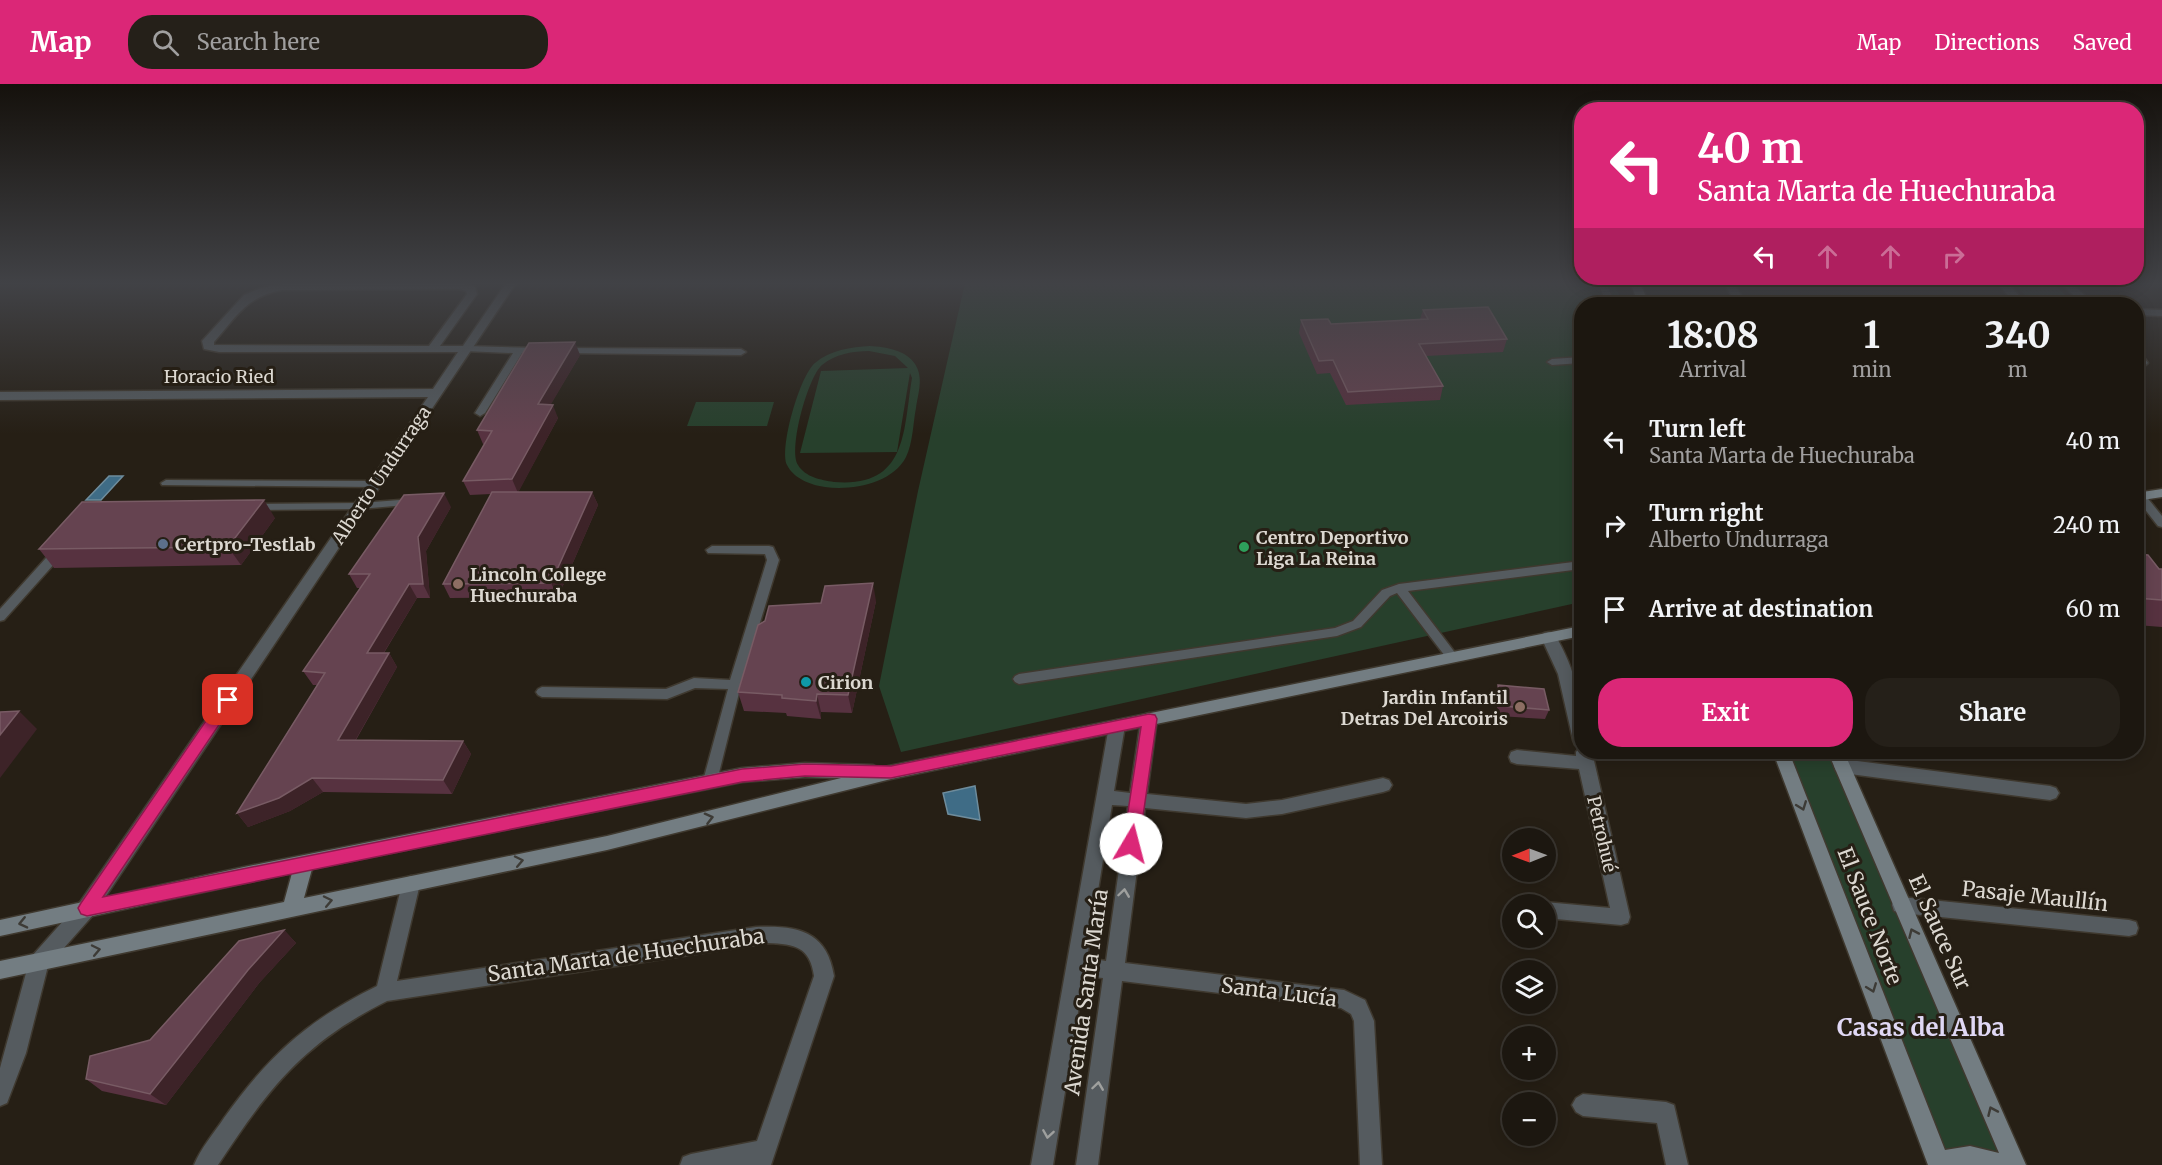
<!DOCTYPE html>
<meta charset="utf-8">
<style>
body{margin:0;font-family:Merriweather,serif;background:#252019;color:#f1f3f6;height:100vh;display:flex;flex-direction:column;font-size:22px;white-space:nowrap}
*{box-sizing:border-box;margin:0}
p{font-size:20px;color:#a09f9f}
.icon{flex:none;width:33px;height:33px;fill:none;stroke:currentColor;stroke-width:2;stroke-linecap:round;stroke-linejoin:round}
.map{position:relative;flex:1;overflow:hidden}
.drawer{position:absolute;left:1574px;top:213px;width:570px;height:462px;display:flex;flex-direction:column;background:#1c1710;border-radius:24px;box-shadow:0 3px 15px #0003,0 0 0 2px #3a3630}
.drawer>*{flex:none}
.top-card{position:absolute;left:1574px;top:18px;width:570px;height:183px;border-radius:24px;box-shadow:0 3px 15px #0003,0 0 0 2px #3a3630;background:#db2777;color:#fff;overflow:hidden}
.needle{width:39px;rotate:269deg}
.tools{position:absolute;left:1502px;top:744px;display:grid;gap:12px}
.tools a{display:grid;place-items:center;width:54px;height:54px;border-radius:50%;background:#1c1710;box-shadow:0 3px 15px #0003,0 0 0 2px #3a3630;font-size:30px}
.pin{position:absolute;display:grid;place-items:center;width:51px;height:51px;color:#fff;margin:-26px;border-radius:12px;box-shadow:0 3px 9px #0006}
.me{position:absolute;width:66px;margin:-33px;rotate:8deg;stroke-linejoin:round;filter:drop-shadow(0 0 4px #0008)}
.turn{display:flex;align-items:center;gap:21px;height:126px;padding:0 24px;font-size:27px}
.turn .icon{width:78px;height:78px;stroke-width:2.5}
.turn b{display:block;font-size:42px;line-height:51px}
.lanes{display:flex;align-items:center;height:57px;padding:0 24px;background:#0003;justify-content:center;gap:30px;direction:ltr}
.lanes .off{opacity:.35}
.eta{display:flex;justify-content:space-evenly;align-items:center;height:102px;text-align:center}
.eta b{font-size:36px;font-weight:700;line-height:42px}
.cta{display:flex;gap:12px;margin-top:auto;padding:12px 24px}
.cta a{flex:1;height:69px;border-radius:24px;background:#db2777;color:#fff;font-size:24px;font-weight:700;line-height:69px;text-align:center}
.cta a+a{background:#252019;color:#f1f3f6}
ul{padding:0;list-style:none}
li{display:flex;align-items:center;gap:18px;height:84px;padding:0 24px}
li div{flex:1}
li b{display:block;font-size:22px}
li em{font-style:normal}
header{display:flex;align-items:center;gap:36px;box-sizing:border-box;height:84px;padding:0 30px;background:#db2777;color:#fff}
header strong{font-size:28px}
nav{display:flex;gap:33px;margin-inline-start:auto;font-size:21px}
.search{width:420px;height:54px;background:#252019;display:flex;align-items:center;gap:15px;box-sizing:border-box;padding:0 21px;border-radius:24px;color:#a09f9f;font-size:22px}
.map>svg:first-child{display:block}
.green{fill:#27402c;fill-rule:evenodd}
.water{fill:#3f6c86;stroke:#6e8c9c;stroke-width:1.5}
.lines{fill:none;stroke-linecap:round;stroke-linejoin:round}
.lane-casing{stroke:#3f392f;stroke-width:3}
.street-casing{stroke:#3f392f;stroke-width:3}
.secondary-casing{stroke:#3f392f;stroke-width:3}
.lane{fill:#555b5f;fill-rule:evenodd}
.street{fill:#555b5f;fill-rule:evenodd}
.secondary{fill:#737d82;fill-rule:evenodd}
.wall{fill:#573240}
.shaded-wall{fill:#3d2328}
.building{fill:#654350;stroke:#785b64;stroke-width:1.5}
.oneway{stroke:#3d3b36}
.oneway2{stroke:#9fa09e}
.route{fill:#db2777;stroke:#8e194d;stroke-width:1.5}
.service-dot{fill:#5c6f8a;stroke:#261f15;stroke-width:2}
.leisure-dot{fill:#2e9e5b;stroke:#261f15;stroke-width:2}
.education-dot{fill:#8d6e63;stroke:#261f15;stroke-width:2}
.culture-dot{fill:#0f9aa8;stroke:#261f15;stroke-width:2}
.labels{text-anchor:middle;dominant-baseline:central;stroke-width:6;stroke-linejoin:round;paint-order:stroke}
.street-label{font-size:18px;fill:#dcd8d1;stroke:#261f15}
.poi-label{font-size:18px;font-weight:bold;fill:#dcd8d1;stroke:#261f15;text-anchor:start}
.near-street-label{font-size:21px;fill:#dcd8d1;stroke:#261f15}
.near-neighbourhood-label{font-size:24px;font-weight:bold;fill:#e0d8f5;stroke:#261f15}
</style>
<header>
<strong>Map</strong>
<div class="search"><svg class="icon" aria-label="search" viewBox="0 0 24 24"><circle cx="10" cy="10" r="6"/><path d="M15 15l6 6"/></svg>Search here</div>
<nav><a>Map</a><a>Directions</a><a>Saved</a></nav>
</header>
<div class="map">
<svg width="2162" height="1081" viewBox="0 0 2162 1081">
<rect width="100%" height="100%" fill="#261f15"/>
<g class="green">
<polygon points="965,199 1614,199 1623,220 1581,220 1581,518 901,668 879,602 918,407"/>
<polygon points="2015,201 2056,202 2075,220 2034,220"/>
<path d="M 870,262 C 886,263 906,266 915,280 C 924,294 918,309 916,324 C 913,339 913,359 906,373 C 893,399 852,407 825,403 C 811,401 794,395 787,381 C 779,364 800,291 815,279 C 830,266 851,263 870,262 ZM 869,267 L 895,272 L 908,284 L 821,287 L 800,369 L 897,368 L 910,289 L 912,294 C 903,347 908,404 834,398 C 821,396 805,393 798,381 C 788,365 808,293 822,281 C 835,270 853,267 869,267 Z"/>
<polygon points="696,318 774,318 767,342 687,342"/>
<polygon points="1787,668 1840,668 2013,1081 1944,1081"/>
</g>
<g class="water">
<polygon points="109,392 123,392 101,416 86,416"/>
<polygon points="975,702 980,736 948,730 943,709"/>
</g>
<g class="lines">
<g class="lane-casing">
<g id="lane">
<polygon points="1598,199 1606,199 1615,220 1607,220"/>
<polygon points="467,262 539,264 544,267 539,270 522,269 485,329 480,332 475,329 513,269 464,267 464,263"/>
<polygon points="562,264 741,265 746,268 741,271 559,269 559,265"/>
<polygon points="1581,273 1581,279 1552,281 1547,278 1552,275"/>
<polygon points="166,396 376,397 381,400 376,403 162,401 161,399"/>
<polygon points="2141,410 2145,411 2162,432 2162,443 2158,442 2136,414 2137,411"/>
<polygon points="413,415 418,418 417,420 360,425 254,426 249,423 254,420 360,419"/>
<polygon points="712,462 769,462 773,463 779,476 741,601 717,697 715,701 710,702 705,701 703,697 728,605 695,604 667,615 542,613 538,611 536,608 538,605 542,603 666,605 694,594 730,596 767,476 765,470 708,469 706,466"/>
<polygon points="59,463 63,464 65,467 63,470 4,536 0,537 0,525 55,464"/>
<polygon points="1581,477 1581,485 1408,507 1456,570 1458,573 1456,576 1448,576 1397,509 1390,512 1361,543 1337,552 1019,600 1015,598 1013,595 1015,592 1019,590 1335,544 1353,537 1382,506 1399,500"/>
</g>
</g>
<g class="street-casing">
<g id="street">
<path d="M 459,199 L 475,203 L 477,210 L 440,262 L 463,262 L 506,199 L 516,199 L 94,830 L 48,882 L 26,969 L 7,1019 L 0,1022 L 0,984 L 29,878 L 32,872 L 80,818 L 428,313 L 0,316 L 0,308 L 433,305 L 458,268 L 219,268 L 204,265 L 202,257 L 244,211 L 261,204 L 282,200 ZM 459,205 L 466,207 L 467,210 L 429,262 L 214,261 L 214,258 C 237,232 246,213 282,206 Z"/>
<polygon points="1724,199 1734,199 1746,220 1736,220"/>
<polygon points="1997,199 2008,199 2026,220 2016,220"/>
<polygon points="2060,199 2071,199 2094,220 2083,220"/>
<polygon points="2136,225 2162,226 2162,232 2136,231"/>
<polygon points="2136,267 2140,268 2148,279 2136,289"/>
<path d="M 1549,548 L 1554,549 C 1578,590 1581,616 1581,662 L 1575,661 L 1573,656 L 1558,590 L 1541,553 L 1544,549 Z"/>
<path d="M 1149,629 L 1155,631 L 1157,635 L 1147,710 L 1246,720 L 1282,716 L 1383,694 L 1389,696 L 1392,701 L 1389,706 L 1383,708 L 1282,730 L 1246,734 L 1145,724 L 1125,879 L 1344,906 L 1365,916 L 1374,937 L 1382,1081 L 1360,1081 L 1354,937 L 1351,930 L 1341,924 L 1122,897 L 1098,1081 L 1076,1081 L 1103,894 L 1084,892 L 1053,1081 L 1031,1081 L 1109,642 L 1111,638 L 1117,636 L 1123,638 L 1125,642 L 1114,707 L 1130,709 L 1141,635 L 1143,631 ZM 1112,721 L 1128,722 L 1106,877 L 1087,874 Z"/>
<polygon points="1581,662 1581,668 1592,668 1630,833 1628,839 1621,841 1545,834 1545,820 1538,820 1545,818 1610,824 1579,685 1517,680 1511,678 1509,673 1511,668 1517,666 1576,672 1576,668"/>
<polygon points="1842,675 2050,702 2056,704 2059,709 2056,714 2050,716 1842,689 1836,687 1834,682 1836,677"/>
<path d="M 411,792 L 417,794 L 420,800 L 397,897 L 756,843 C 797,841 827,847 834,892 L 771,1081 L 680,1081 L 683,1073 L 691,1070 L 757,1057 L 814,892 C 810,863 795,860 768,859 L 387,917 C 303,959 269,1004 218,1081 L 194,1081 C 201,1064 214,1049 224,1034 C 269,971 308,936 377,902 L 402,800 L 405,794 Z"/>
<polygon points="1901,813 2129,836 2136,838 2138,844 2136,850 2129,852 1901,829 1894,827 1892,821 1894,815"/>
<polygon points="1583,1010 1666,1018 1674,1021 1688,1081 1666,1081 1657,1039 1583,1032 1576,1028 1572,1021 1576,1014"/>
</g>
</g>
<g class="secondary-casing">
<g id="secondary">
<polygon points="1630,199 1640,199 1649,220 1639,220"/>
<polygon points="2162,405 2162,413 2136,417 2136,409"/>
<path d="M 1581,542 L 1581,552 L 891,695 L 607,766 L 0,895 L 0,877 L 284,818 L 292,789 L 0,852 L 0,836 L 244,783 L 742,684 L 805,679 L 873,681 L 879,684 ZM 805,693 L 841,694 L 607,752 L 304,814 L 312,785 L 742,698 Z"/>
<polygon points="1773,668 1789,668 1945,1066 1970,1062 1999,1069 1828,668 1844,668 2026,1081 1928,1081"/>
</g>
</g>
<use href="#lane" class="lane"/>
<use href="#street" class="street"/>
<use href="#secondary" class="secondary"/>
</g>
<g class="wall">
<polygon points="1423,226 1507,255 1503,268 1426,272 1443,302 1440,316 1346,321 1330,289 1317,290 1299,249 1301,236 1331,240 1420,235"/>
<polygon points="580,271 550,321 558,334 518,408 592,408 598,421 558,513 450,514 443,500 491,410 470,411 463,397 485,360 483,360 477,346"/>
<polygon points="451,423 426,467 430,514 417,514 384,569 389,569 397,583 356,656 463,657 471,670 452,710 323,708 290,727 248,743 237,729 317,601 313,601 303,587 360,504 357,504 349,490"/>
<polygon points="275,434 241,481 54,484 39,465"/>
<polygon points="2136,470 2159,485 2162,485 2162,543 2136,541"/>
<polygon points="876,517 852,629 821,628 821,635 787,632 786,629 744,627 738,608"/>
<polygon points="1498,601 1549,626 1545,635 1499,632 1494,611"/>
<polygon points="284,846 296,859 260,898 166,1021 102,1007 86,995 150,956"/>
</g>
<g class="shaded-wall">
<polygon points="575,258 580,271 543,334 538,320"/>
<polygon points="553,321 558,334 518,409 512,395"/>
<polygon points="592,408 598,421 558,513 551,499"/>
<polygon points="444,409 451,423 426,467 430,514 423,500 418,453"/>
<polygon points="264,416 275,434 241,481 228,463"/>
<polygon points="873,499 876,517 852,629 848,611"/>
<polygon points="409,500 417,514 375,583 367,569"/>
<polygon points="389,569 397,583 348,669 338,656"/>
<polygon points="817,610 821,628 821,635 816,617"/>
<polygon points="19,627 37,645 0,694 0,651"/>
<polygon points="463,657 471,670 452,710 443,696"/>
<polygon points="312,694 323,708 290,727 248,743 237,729"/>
<polygon points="284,846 296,859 260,898 166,1021 150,1010 248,886"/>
</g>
<g class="building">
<polygon points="1488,223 1507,255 1419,260 1443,302 1348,308 1333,276 1319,277 1301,236 1328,235 1331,240 1428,235 1423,226"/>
<polygon points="575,258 538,320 553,321 512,395 463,397 492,347 477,346 529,259"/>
<polygon points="492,408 592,408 551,499 443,500"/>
<polygon points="444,409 418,453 423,500 409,500 367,569 389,569 338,656 463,657 443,696 312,694 279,714 237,729 325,589 303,587 370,490 349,490 404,411"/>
<polygon points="264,416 228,463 39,465 82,418"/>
<polygon points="2136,470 2148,471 2159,485 2162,485 2162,516 2136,514"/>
<polygon points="873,499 848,611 817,610 816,617 782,614 782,611 738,608 758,541 765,537 769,522 821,519 825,502"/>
<polygon points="1498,601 1544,605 1549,626 1502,622"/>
<polygon points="19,627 0,651 0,628"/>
<polygon points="284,846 248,886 150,1010 86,995 90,972 150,956 239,857"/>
</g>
<defs><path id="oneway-chevron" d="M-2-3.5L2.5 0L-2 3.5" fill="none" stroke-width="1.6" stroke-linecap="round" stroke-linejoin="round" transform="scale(1.5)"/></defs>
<g class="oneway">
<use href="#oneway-chevron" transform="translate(1802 722) rotate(69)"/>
<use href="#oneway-chevron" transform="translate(709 734) rotate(-14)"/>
<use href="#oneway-chevron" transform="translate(519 777) rotate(-12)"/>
<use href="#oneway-chevron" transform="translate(328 817) rotate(-12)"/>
<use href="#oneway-chevron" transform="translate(23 839) rotate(167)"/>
<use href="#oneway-chevron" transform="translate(1913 849) rotate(-114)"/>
<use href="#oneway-chevron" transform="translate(96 866) rotate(-12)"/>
<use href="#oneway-chevron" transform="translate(1872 904) rotate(69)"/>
<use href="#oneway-chevron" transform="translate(1992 1027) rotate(-114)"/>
</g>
<g class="oneway2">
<use href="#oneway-chevron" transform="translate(1124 809) rotate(-82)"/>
<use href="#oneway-chevron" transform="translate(1098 1002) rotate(-82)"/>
<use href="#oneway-chevron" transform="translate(1048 1050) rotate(99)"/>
</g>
<linearGradient id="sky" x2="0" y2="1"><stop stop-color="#15110c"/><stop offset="0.57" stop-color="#414246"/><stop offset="1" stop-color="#414246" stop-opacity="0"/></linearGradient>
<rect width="2162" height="350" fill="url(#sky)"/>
<polygon class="route" points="228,611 233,612 235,616 233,620 103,813 742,685 805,680 891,682 1149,630 1155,631 1157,635 1139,760 1137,764 1131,766 1126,764 1123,760 1141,643 891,694 805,692 742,698 87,832 81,830 78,824 81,819 223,612"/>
<circle class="service-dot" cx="163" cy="460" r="6"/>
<circle class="leisure-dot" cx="1244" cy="463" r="6"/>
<g class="education-dot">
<circle cx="458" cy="500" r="6"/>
<circle cx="1520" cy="623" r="6"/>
</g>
<circle class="culture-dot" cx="806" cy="598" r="6"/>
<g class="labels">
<g class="street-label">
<text x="219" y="292">Horacio Ried</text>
<text transform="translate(381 391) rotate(-56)">Alberto Undurraga</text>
<text transform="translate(1602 750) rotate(77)">Petrohué</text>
</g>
<g class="poi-label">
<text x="1256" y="453">Centro Deportivo<tspan x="1256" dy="21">Liga La Reina</tspan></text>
<text x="175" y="460">Certpro-Testlab</text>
<text x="470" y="490">Lincoln College<tspan x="470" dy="21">Huechuraba</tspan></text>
<text x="818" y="598">Cirion</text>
<text x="1508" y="613" text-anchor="end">Jardin Infantil<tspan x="1508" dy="21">Detras Del Arcoiris</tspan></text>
</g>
<g class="near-street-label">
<text transform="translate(2035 812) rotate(6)">Pasaje Maullín</text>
<text transform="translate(1870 832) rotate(69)">El Sauce Norte</text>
<text transform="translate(1940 848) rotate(66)">El Sauce Sur</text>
<text transform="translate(626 871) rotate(-8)">Santa Marta de Huechuraba</text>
<text transform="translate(1086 908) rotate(-82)">Avenida Santa María</text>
<text transform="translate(1279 908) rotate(7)">Santa Lucía</text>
</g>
<g class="near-neighbourhood-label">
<text x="1921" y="943">Casas del Alba</text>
</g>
</g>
</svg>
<div class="tools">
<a><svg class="needle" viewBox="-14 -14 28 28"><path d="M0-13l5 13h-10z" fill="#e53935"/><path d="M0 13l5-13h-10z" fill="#a09f9f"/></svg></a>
<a><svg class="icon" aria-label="search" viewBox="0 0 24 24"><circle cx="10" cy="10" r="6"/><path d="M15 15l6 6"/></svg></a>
<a><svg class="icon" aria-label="layers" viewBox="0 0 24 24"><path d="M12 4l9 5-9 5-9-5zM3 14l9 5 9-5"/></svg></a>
<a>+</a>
<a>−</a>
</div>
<div class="pin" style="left:228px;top:616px;background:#d93025"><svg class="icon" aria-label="arrive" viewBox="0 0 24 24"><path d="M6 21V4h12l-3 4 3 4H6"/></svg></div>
<svg class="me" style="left:1131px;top:760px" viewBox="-20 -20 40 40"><circle r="19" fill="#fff"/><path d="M0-13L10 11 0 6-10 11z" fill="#db2777"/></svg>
<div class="top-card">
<div class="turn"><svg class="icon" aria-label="left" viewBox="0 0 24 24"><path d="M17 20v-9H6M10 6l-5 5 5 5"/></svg><div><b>40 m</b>Santa Marta de Huechuraba</div></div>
<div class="lanes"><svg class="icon" aria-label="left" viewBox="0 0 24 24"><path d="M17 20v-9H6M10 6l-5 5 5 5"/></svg><svg class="icon off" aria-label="ahead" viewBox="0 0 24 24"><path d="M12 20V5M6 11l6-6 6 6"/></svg><svg class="icon off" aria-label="ahead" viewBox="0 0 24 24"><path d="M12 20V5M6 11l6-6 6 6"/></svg><svg class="icon off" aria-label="right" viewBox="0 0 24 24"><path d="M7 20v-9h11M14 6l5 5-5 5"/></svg></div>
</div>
<section class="drawer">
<div class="eta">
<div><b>18:08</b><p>Arrival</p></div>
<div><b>1</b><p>min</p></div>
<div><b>340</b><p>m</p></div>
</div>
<ul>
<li><svg class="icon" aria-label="left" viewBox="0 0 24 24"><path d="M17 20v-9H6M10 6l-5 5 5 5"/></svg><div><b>Turn left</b><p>Santa Marta de Huechuraba</p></div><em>40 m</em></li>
<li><svg class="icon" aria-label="right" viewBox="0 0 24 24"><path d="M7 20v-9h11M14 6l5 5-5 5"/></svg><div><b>Turn right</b><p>Alberto Undurraga</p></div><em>240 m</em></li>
<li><svg class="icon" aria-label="arrive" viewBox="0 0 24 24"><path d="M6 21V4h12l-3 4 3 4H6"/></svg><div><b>Arrive at destination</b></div><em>60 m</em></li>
</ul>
<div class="cta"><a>Exit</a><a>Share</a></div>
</section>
</div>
